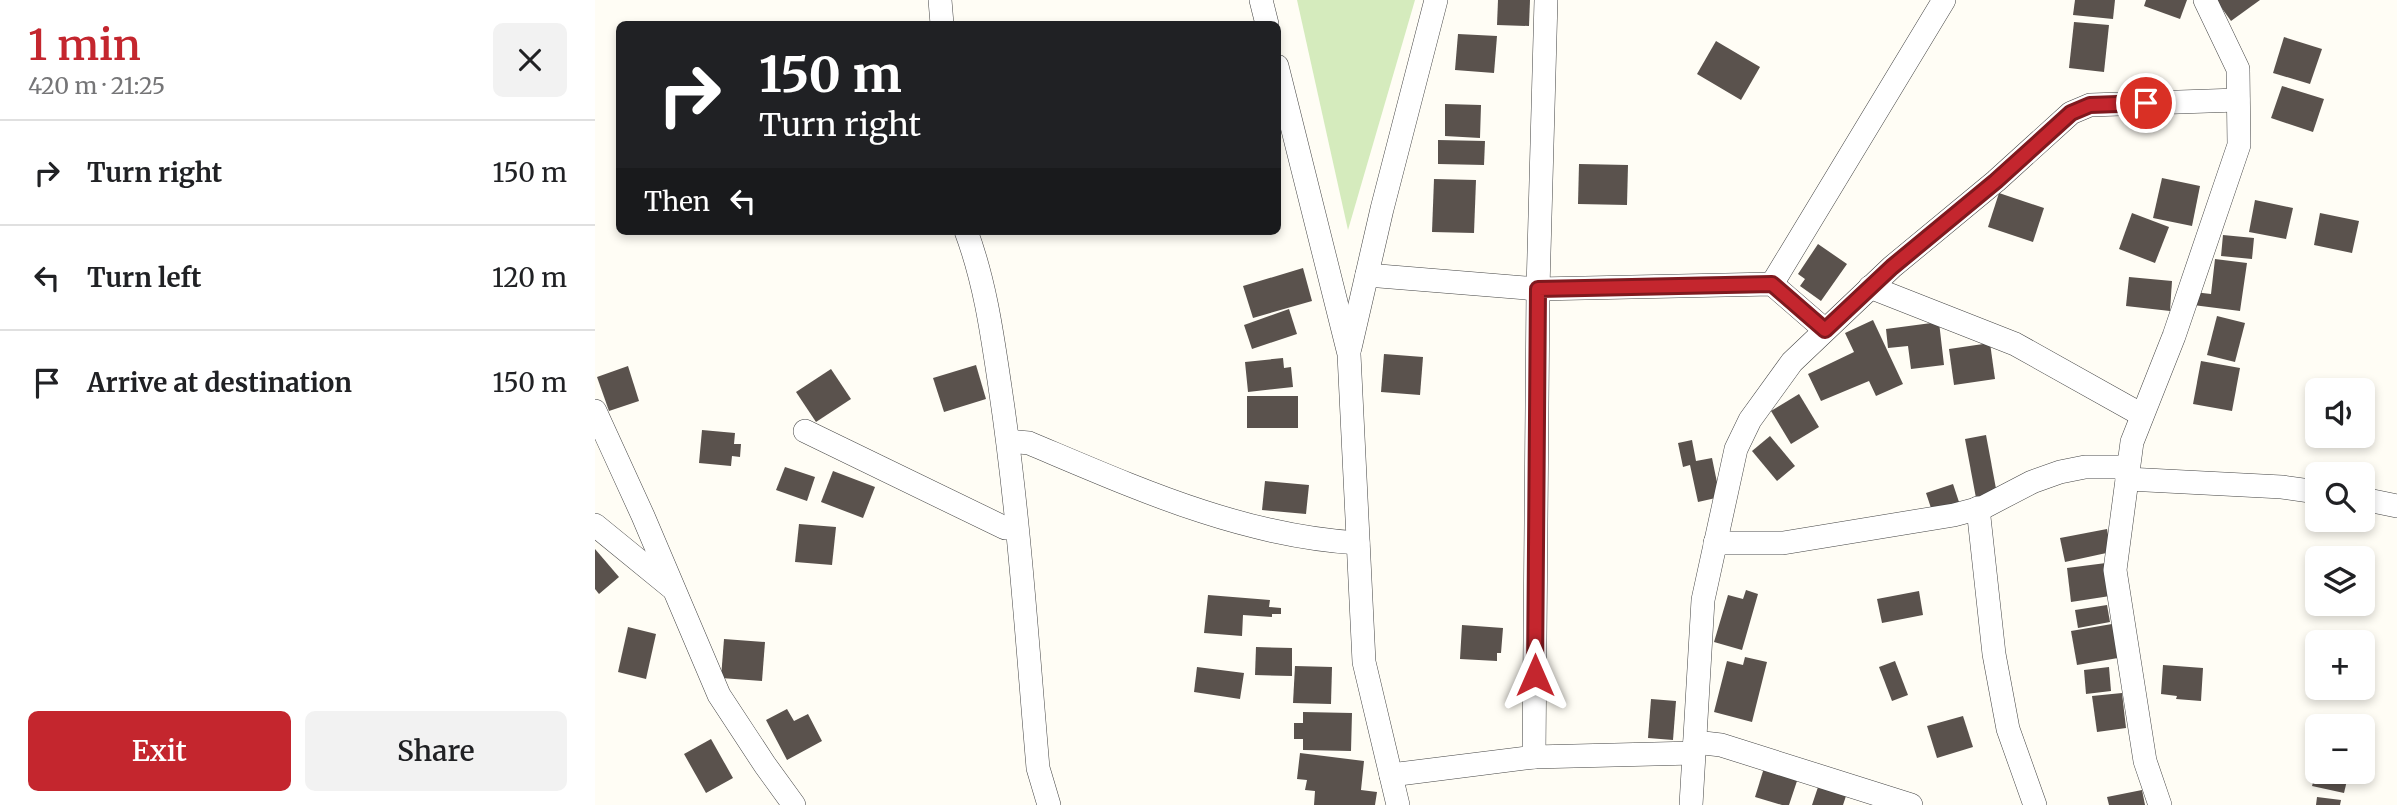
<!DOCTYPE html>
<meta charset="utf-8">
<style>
body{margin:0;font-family:Merriweather,serif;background:#f2f2f2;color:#202124;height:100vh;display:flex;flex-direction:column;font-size:26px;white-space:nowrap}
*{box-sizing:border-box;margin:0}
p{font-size:23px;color:#757577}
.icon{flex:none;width:38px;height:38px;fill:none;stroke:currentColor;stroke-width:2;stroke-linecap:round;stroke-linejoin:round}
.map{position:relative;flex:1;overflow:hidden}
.drawer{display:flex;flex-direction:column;background:#fff;width:595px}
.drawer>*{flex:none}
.hud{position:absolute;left:21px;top:21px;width:665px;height:214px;border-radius:10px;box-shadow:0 4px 10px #0003;background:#202124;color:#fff;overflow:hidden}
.fabs{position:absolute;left:1710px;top:378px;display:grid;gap:14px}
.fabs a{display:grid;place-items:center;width:70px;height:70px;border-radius:10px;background:#fff;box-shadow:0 4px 10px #0003;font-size:35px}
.pin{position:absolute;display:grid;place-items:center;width:60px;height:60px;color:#fff;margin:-30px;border:4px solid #fff;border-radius:50%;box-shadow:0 2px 7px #0007}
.me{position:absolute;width:77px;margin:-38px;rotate:0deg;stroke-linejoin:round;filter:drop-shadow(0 0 5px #0008)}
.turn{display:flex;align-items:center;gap:24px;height:147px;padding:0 28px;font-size:32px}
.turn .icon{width:91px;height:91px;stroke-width:2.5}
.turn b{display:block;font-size:49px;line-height:60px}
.then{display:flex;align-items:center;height:66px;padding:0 28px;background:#0003;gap:14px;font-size:26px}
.round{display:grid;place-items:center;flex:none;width:74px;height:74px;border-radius:10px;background:#f2f2f2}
.summary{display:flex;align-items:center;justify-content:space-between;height:119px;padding:0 28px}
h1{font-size:42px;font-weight:600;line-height:52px;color:#c4262e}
.action{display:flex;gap:14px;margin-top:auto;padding:14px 28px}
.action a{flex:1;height:80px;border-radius:10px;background:#c4262e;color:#fff;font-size:28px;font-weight:600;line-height:80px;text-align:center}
.action a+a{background:#f2f2f2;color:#202124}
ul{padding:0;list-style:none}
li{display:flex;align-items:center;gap:21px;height:105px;padding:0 28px;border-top:2px solid #e0e0e0}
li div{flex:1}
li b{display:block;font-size:26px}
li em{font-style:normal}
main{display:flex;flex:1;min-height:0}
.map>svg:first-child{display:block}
.green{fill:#d5ebbd}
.building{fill:#5a524d}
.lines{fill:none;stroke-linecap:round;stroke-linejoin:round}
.minor-casing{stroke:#444;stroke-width:24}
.minor{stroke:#fff;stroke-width:23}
.route-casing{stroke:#7f191e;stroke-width:18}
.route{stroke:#c4262e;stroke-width:12}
</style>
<main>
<section class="drawer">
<div class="summary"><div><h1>1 min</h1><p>420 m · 21:25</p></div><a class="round"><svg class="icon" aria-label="close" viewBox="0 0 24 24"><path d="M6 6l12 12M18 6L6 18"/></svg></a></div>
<ul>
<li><svg class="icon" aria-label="right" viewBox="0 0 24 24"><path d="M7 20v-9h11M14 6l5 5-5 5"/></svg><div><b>Turn right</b></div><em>150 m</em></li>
<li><svg class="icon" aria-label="left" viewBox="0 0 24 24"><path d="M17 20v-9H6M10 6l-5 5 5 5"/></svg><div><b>Turn left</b></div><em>120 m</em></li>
<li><svg class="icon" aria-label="arrive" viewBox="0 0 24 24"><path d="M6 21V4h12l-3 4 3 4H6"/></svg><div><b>Arrive at destination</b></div><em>150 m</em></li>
</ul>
<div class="action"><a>Exit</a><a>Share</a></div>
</section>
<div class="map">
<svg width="1802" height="805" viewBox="0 0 1802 805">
<rect width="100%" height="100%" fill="#fffdf5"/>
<polygon class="green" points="702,0 820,0 753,230"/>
<g class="building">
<polygon points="903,0 935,0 934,26 902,25"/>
<polygon points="1480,0 1520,0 1518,19 1478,15"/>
<polygon points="1551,0 1592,0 1585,19 1549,6"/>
<polygon points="1621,0 1665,0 1636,21"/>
<polygon points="1479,22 1514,25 1509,72 1474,68"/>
<polygon points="863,34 902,36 899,73 860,70"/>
<polygon points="1689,37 1727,49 1715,84 1678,73"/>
<polygon points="1121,41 1165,67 1146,100 1102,74"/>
<polygon points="1687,86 1729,99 1718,132 1676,118"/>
<polygon points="850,104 886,105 885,138 850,136"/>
<polygon points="843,140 890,141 889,165 843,164"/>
<polygon points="984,164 1033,165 1032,205 983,204"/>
<polygon points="1567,178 1605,186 1597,226 1558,218"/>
<polygon points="839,179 881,180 879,233 837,232"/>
<polygon points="1404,193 1449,208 1438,242 1393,227"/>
<polygon points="1660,200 1698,208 1691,239 1654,232"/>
<polygon points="1537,213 1574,227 1560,263 1524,249"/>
<polygon points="1725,213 1764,221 1757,253 1719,245"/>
<polygon points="1628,235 1659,238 1657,259 1626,256"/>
<polygon points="1223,244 1252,264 1226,301 1205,286 1210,279 1203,274"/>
<polygon points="1620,259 1652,263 1645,311 1598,305 1599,292 1616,294"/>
<polygon points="708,268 717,301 658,318 648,286"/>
<polygon points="1534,277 1577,281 1575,311 1531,306"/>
<polygon points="694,309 702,334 657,349 649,325"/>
<polygon points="1622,316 1650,323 1640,362 1612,355"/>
<polygon points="1278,320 1308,384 1281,396 1274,381 1226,401 1213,374 1259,352 1250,333"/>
<polygon points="1344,322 1349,365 1316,369 1313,346 1293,348 1291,329"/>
<polygon points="1395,343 1400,379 1359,385 1354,349"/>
<polygon points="789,354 828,357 825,395 786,392"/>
<polygon points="688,358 689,368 696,367 698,387 653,392 650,362"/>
<polygon points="1606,361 1645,368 1637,411 1598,404"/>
<polygon points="381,365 391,399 349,412 338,378"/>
<polygon points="33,366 44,401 14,411 2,377"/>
<polygon points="236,369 256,399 221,422 201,392"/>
<polygon points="1204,394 1224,427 1196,444 1176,411"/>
<rect x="652" y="396" width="51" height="32"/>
<polygon points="107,430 140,433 139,444 146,444 145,457 137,456 136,466 104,463"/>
<polygon points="1391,435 1402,494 1381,498 1370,439"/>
<polygon points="1175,436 1200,466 1182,481 1157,451"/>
<polygon points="1097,440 1101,461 1117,458 1125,497 1103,502 1095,465 1088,467 1083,443"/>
<polygon points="190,467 220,477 212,501 181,490"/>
<polygon points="238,471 280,487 268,518 226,502"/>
<polygon points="670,481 714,485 711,514 667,510"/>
<polygon points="1358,484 1364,502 1337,511 1331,493"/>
<polygon points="204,524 241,527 237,565 200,562"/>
<polygon points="1512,529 1516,552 1470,562 1465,538"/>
<polygon points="0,549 24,577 4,594 0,589"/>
<polygon points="1511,563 1515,596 1476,602 1472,568"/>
<polygon points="1151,590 1163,594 1147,650 1119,642 1133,595 1148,599"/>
<polygon points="1324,591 1328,615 1287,623 1282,599"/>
<polygon points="613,595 675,600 674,607 686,608 686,614 677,614 677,617 648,615 647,636 609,633"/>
<polygon points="1512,605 1515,622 1483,628 1480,610"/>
<polygon points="1517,624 1523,658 1482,665 1476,631"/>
<polygon points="867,625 908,628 906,653 902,653 902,661 865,659"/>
<polygon points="33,627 61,634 51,679 23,672"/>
<polygon points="129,639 170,642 167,681 126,678"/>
<polygon points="661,647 697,648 697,676 660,675"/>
<polygon points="1150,657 1172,662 1157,722 1119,712 1132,661 1148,665"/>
<polygon points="1300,661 1313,695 1297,701 1284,667"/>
<polygon points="1568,665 1608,668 1606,701 1581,699 1582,696 1566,694"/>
<polygon points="700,666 737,667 736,704 698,703"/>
<polygon points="602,667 649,673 645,699 599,692"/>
<polygon points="1514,667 1516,691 1491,694 1489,670"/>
<polygon points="1527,693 1531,728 1502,732 1497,696"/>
<polygon points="1056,699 1081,701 1078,740 1053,738"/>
<polygon points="192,709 199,721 213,714 227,741 192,760 171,720"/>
<polygon points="708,712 757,713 756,751 708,750 708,739 699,739 699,723 708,723"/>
<polygon points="1368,716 1378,747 1342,758 1332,726"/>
<polygon points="116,739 138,778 111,793 89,754"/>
<polygon points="705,753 769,761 766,790 782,792 780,805 719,805 720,791 710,790 712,780 702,779"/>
<polygon points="1169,768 1203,778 1194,805 1187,805 1160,797"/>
<polygon points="1721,772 1754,772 1749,793 1717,786"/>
<polygon points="1223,787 1251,796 1248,805 1217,805"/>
<polygon points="1547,790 1550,805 1514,805 1512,797"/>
<polygon points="1722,797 1746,800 1745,805 1721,805"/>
</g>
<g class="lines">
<g class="minor-casing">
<g id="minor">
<polyline points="345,0 347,24"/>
<polyline points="666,0 672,24"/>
<polyline points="682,66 754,354 769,662 803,805"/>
<path d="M 371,231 C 390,282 397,333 405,387 C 424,513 432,641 443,768 L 454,805"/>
<polyline points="772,275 943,289 1177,284 1230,330"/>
<polyline points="1177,284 1349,0"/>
<polyline points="1275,287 1420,344 1547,415"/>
<polyline points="755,348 787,209 841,0"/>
<polyline points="0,411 48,516 124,695 170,765 199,805"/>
<polyline points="210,431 410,528 421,528"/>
<path d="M 413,441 L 434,443 C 541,488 646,536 763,543"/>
<polyline points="1532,479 1687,487 1722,492"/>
<polyline points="1768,499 1802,506"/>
<polyline points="1383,508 1399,654 1413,729 1440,805"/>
<polyline points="0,525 76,587"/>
<polyline points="1120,543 1188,543 1359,515 1389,507 1437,482 1465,472 1490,467 1533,467"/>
<polyline points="1100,742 1126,745 1316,805"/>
<polyline points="939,757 943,289 951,0"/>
<polyline points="796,775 939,757 1099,753"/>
<polyline points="1096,805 1108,600 1141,449 1155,420 1197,362 1297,267 1401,181 1476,113 1495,105 1643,100"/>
<polyline points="1565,805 1550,761 1520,570 1537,442 1579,336 1644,145 1643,69 1610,0"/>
</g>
</g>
<use href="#minor" class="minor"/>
</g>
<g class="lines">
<g class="route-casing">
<polyline id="route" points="940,675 943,289 1177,284 1230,330 1297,267 1401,181 1476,113 1495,105 1551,103"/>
</g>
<use href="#route" class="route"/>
</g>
</svg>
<div class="fabs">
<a><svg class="icon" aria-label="sound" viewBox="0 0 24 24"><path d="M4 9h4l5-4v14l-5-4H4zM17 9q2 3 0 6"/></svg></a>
<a><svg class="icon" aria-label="search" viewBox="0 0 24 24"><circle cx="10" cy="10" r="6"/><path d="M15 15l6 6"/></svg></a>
<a><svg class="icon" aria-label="layers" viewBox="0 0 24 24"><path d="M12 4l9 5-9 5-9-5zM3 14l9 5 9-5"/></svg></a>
<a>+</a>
<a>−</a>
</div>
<div class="pin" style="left:1551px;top:103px;background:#d93025"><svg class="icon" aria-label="arrive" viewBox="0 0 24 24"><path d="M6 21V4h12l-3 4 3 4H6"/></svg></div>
<svg class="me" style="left:940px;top:675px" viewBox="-20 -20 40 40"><path d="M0-17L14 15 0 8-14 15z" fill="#c4262e" stroke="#fff" stroke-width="4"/></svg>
<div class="hud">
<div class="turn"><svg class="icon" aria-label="right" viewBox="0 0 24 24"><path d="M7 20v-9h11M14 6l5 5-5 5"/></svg><div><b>150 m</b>Turn right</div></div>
<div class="then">Then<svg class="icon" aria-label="left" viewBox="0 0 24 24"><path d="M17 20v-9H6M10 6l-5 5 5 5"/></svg></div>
</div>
</div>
</main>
